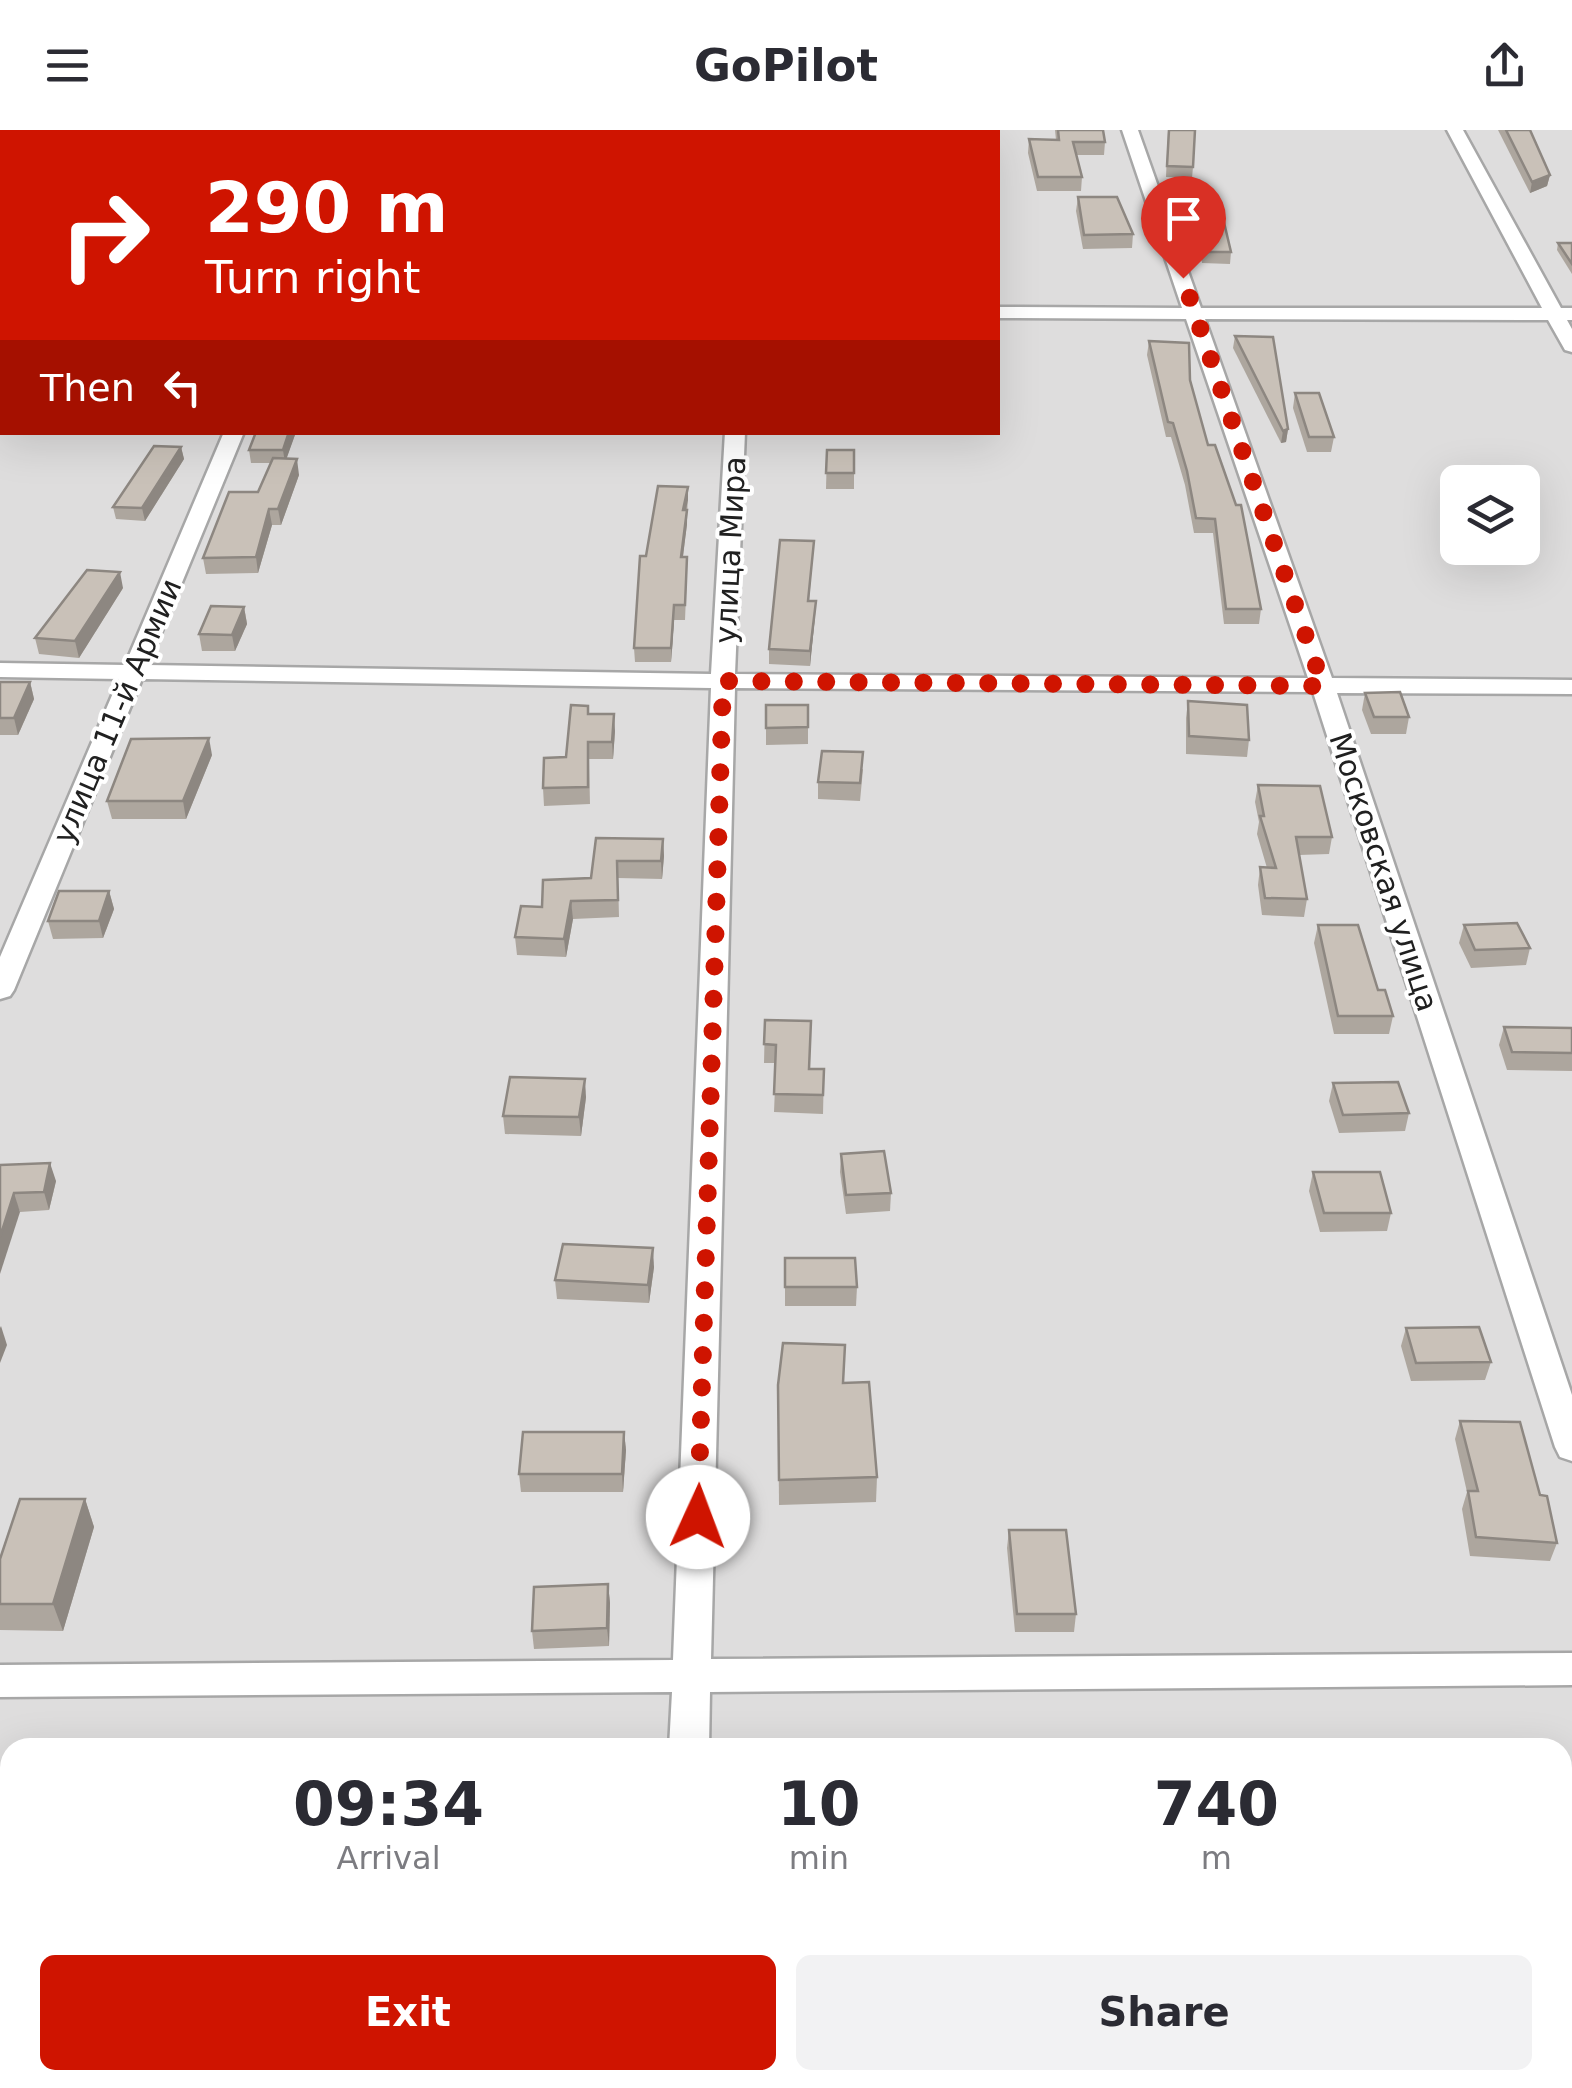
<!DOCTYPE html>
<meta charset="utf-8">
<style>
body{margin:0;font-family:"DejaVu Sans",sans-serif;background:#f2f2f3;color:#2b2b33;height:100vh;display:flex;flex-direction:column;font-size:38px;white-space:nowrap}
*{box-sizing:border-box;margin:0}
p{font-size:32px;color:#7c7c81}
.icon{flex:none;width:55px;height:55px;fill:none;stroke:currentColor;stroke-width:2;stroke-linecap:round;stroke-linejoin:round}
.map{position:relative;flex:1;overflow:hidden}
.drawer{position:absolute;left:0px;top:1608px;width:1572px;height:352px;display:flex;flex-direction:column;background:#fff;border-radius:30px 30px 0 0;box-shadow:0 10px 40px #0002}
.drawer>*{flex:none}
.top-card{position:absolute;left:0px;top:0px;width:1000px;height:305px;box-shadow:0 10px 40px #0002;background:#cf1400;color:#fff;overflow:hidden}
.tools{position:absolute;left:1440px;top:335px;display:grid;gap:20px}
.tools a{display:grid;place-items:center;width:100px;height:100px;border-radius:15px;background:#fff;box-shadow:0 10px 40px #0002;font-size:50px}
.pin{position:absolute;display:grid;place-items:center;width:85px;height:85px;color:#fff;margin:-102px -42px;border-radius:50% 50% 50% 0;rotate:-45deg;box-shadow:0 0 10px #0007}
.pin .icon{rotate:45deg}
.me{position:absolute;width:110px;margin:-55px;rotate:2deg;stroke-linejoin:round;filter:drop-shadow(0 0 8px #0008)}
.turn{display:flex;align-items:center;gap:35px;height:210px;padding:0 40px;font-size:45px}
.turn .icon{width:130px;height:130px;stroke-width:2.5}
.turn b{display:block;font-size:70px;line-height:85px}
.then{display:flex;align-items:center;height:95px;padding:0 40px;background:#0003;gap:20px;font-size:38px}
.eta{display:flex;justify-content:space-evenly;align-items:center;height:170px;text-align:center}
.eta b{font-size:60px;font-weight:700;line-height:70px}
.button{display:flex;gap:20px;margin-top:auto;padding:20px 40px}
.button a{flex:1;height:115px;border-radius:15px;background:#cf1400;color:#fff;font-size:40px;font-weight:700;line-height:115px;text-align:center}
.button a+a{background:#f2f2f3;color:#2b2b33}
header{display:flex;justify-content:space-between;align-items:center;height:130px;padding:0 40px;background:#fff;font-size:45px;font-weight:700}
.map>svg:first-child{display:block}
.residential{fill:#dedddd;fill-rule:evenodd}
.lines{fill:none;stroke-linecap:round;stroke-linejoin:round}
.minor-casing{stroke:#a7a7a7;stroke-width:5}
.minor{fill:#fff;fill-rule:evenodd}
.wall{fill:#ada69e}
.shaded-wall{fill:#8d8781}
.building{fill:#c9c1b8;stroke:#8d8781;stroke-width:2.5}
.route{stroke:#cf1400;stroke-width:18;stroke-dasharray:0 32.4}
.labels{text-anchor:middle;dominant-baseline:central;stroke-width:8;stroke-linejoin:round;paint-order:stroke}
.street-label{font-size:30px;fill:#202020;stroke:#fff}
</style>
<header><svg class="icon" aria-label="menu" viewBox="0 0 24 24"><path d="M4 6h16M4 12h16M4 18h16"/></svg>GoPilot<svg class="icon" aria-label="share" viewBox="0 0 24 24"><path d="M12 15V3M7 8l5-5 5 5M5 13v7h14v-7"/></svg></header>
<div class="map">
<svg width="1572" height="1958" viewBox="0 0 1572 1958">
<rect width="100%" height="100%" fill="#f1eee6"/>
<path class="residential" d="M 0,0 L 1572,0 L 1572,1958 L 0,1958 ZM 2,2 L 998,2 L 998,302 L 2,302 ZM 1458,352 L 1522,352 L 1522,418 L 1458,418 ZM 10,1618 L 1562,1618 L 1562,1950 L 10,1950 Z"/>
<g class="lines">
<g class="minor-casing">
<g id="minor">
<rect x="743" y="0" width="16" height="2"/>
<polygon points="1122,0 1138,0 1201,178 1542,178 1447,0 1463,0 1561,178 1572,178 1572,190 1567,190 1572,199 1572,222 1565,220 1548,190 1205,189 1332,548 1572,550 1572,564 1337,563 1572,1265 1572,1331 1560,1327 1555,1317 1313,562 735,558 711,1529 1572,1523 1572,1555 710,1562 709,1618 669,1618 672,1562 0,1567 0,1535 673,1530 711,558 142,549 14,860 10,866 0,869 0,827 119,549 0,547 0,533 125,535 224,302 244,302 148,535 711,544 725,302 745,302 735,544 1308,548 1186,189 998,188 998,177 1182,178"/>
<polygon points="0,165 2,166 2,177 0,177"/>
<rect x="646" y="1950" width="44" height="8"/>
</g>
</g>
<use href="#minor" class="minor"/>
</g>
<g class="wall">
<polygon points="1055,0 1103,0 1105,12 1104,25 1076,25 1082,47 1081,61 1037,61 1028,23 1029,9 1056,10"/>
<polygon points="1168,0 1193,37 1192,48 1166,47"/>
<polygon points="1498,0 1530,0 1550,45 1547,56 1530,63"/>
<polygon points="1078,67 1133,104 1132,118 1083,119 1076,81"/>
<polygon points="1196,83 1231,122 1230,134 1202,133 1195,94"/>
<polygon points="1558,113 1572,113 1572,144 1557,120"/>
<polygon points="1235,206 1288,299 1286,312 1281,313 1233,218"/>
<polygon points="1149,211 1190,250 1208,315 1261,479 1259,494 1224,494 1213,403 1194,403 1185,355 1171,307 1166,307 1147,225"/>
<polygon points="1295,263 1334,307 1331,322 1307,322 1293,278"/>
<polygon points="256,302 296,302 286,329 299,345 281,395 272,395 258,443 206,444 203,428 258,362 272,333 251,333 249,320"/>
<polygon points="181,317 184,329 145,391 116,389 113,377"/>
<polygon points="827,320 854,320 854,359 826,359"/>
<polygon points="688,357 687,394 683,427 687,441 685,490 674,490 671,532 635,532 634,518 646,426"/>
<polygon points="814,411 809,471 815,486 810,536 769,534 769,519"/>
<polygon points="123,458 79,528 39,524 35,508"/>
<polygon points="244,477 247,494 235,521 202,521 199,504"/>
<polygon points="0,552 30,552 34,569 18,605 0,605"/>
<polygon points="1365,563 1409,587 1406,604 1371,604 1362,580"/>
<polygon points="1188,571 1249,610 1247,627 1186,624 1186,588"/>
<polygon points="766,575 808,575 808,614 766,615"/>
<polygon points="589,584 615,601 613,629 589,629 590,674 544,676 543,658 566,627"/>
<polygon points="212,625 186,689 112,689 107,671"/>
<polygon points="863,639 860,671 818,669 818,652"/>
<polygon points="1258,655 1332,707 1329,724 1299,725 1307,769 1304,787 1262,785 1258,755 1260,737 1267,738 1257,704 1259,692 1255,672"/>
<polygon points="596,708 663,709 664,726 662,749 618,748 619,787 573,789 566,827 517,825 515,807 542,777 591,748"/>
<polygon points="109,761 114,779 103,808 53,809 48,791"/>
<polygon points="1318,795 1393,886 1389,904 1334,904 1314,813"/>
<polygon points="1464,795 1530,818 1526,835 1471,838 1459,813"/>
<polygon points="765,890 809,939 824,939 823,984 774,982 776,933 764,933"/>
<polygon points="1504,897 1572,898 1572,941 1507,940 1499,915"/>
<polygon points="1333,953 1409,983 1405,1001 1339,1003 1329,971"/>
<polygon points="586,967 581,1006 505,1004 503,986"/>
<polygon points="841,1024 891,1063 890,1081 846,1084 840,1042"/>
<polygon points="0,1035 56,1051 49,1080 20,1082"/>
<polygon points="1313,1042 1391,1083 1387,1101 1320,1102 1309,1061"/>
<polygon points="785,1128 857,1157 856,1176 785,1176"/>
<polygon points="654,1137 649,1173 557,1169 555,1150"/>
<polygon points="1406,1198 1491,1232 1485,1250 1411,1251 1401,1216"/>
<polygon points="844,1253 877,1347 876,1372 779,1375 778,1255"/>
<polygon points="1460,1291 1540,1365 1557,1413 1550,1431 1470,1426 1462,1379 1467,1362 1455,1309"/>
<polygon points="624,1302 626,1320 623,1362 521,1362 519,1344"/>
<polygon points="85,1369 94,1397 63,1501 0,1500 0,1429"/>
<polygon points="1009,1400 1076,1484 1074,1502 1015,1502 1007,1418"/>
<polygon points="608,1454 610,1473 609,1516 534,1519 532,1501"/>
<rect x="1562" y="1742" width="10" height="87"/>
</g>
<g class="shaded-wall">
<polygon points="1550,45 1547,56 1530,63 1532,52"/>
<polygon points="1288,299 1286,312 1281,313 1283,301"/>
<polygon points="289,302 296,302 285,333 283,320"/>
<polygon points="181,317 184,329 145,391 142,378"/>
<polygon points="297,329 299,345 281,395 278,379"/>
<polygon points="688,357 688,370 683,394 683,380"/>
<polygon points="269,379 272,395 258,443 256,427"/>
<polygon points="687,380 687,394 681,441 681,427"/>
<polygon points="120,442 123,458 79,528 75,511"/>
<polygon points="816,471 815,486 810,536 810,521"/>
<polygon points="674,475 674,490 671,532 671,518"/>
<polygon points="244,477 247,494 235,521 232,505"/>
<polygon points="30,552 34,569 18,605 14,588"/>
<polygon points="614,584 615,601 613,629 612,612"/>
<polygon points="209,608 212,625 186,689 183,671"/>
<polygon points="663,709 664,726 662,749 661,731"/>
<polygon points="109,761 114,779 103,808 99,791"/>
<polygon points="571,771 573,789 566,827 564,809"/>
<polygon points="585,949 586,967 581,1006 579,987"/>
<polygon points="50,1033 56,1051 49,1080 44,1062"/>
<polygon points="14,1063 20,1082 0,1144 0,1107"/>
<polygon points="653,1118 654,1137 649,1173 648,1155"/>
<polygon points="1,1196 7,1215 0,1233 0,1198"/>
<polygon points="624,1302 626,1320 623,1362 622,1344"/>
<polygon points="85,1369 94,1397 63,1501 53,1474"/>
<polygon points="608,1454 610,1473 609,1516 607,1498"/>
</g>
<g class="building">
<polygon points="385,0 417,0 416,2 384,2"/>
<polygon points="1058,0 1103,0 1105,12 1073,12 1082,47 1038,47 1029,9 1059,10"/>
<polygon points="1169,0 1195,0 1193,37 1167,36"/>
<polygon points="1506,0 1530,0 1550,45 1532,52"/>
<polygon points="1078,67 1117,67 1133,104 1084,105"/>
<polygon points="1196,83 1222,84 1231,122 1203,122"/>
<polygon points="1558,113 1572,113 1572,134"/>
<polygon points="1235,206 1273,207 1288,299 1283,301"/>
<polygon points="1149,211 1189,213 1190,250 1208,315 1215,315 1236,375 1241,375 1261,479 1226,479 1215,389 1196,388 1187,341 1173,293 1168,292"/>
<polygon points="1295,263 1319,263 1334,307 1309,307"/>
<polygon points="256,302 289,302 283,320 249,320"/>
<polygon points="154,316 181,317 142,378 113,377"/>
<polygon points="827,320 854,320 854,343 826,343"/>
<polygon points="273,328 297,329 278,379 269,379 256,427 203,428 229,362 258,362"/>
<polygon points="658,356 688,357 683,380 687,380 681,427 687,427 685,475 674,475 671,518 634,518 640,426 646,426"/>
<polygon points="780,410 814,411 808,471 816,471 810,521 769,519"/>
<polygon points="87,440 120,442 75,511 35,508"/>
<polygon points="211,476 244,477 232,505 199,504"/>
<polygon points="0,552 30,552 14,588 0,588"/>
<polygon points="1400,562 1409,587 1374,587 1365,563"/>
<polygon points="1188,571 1247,575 1249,610 1189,606"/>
<polygon points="571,575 588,576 588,584 614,584 612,612 588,612 588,657 543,658 544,628 566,627"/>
<polygon points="766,575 808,575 808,597 766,598"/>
<polygon points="209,608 183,671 107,671 131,609"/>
<polygon points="822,621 863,622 860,653 818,652"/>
<polygon points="1258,655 1320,656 1332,707 1296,707 1307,769 1265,768 1260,737 1276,738 1260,686 1264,686"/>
<polygon points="596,708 663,709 661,731 617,731 618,770 571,771 564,809 515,807 521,776 542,777 543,750 591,748"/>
<polygon points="59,761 109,761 99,791 48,791"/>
<polygon points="1517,793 1530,818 1475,820 1464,795"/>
<polygon points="1318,795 1358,795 1378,860 1385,860 1393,886 1338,886"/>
<polygon points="765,890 811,891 809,939 824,939 823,965 774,964 776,915 764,914"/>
<polygon points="1504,897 1572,898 1572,923 1512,922"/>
<polygon points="510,947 585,949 579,987 503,986"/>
<polygon points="1398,952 1409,983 1343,985 1333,953"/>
<polygon points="884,1021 891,1063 846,1065 841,1024"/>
<polygon points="50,1033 44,1062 14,1063 0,1107 0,1035"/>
<polygon points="1313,1042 1380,1042 1391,1083 1324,1083"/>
<polygon points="563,1114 653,1118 648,1155 555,1150"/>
<polygon points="785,1128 855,1128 857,1157 785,1157"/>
<polygon points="1479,1197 1491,1232 1416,1233 1406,1198"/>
<polygon points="783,1213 845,1215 843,1253 869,1252 877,1347 779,1350 778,1255"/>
<polygon points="1460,1291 1520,1292 1540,1365 1547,1366 1557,1413 1476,1407 1468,1361 1478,1361"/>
<polygon points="523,1302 624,1302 622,1344 519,1344"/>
<polygon points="20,1369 85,1369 53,1474 0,1474 0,1429"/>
<polygon points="1009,1400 1066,1400 1076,1484 1017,1484"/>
<polygon points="608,1454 607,1498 532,1501 534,1457"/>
<polygon points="1562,1742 1572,1742 1572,1812 1562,1811"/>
<polygon points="471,1950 568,1950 567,1958 470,1958"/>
<rect x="839" y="1950" width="78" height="8"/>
</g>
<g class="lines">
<polyline class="route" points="698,1387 723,551 1323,556 1183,148"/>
</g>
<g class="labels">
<g class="street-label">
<text transform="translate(730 420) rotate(-87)">улица Мира</text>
<text transform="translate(117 581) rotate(-67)">улица 11-й Армии</text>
<text transform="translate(1384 742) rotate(72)">Московская улица</text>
</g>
</g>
</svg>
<div class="tools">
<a><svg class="icon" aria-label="layers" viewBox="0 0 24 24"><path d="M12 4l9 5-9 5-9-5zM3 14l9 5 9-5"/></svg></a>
</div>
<div class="pin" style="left:1183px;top:148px;background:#d93025"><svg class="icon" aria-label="arrive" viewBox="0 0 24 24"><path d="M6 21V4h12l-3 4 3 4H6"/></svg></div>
<svg class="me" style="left:698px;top:1387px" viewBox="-20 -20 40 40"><circle r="19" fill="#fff"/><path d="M0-13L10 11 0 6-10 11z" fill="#cf1400"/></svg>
<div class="top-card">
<div class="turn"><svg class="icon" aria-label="right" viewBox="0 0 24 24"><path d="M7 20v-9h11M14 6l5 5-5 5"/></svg><div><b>290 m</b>Turn right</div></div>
<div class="then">Then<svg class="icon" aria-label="left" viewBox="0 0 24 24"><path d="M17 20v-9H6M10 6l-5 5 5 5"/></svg></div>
</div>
<section class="drawer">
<div class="eta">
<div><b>09:34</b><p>Arrival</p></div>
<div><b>10</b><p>min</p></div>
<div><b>740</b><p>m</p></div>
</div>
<div class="button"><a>Exit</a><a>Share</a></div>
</section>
</div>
